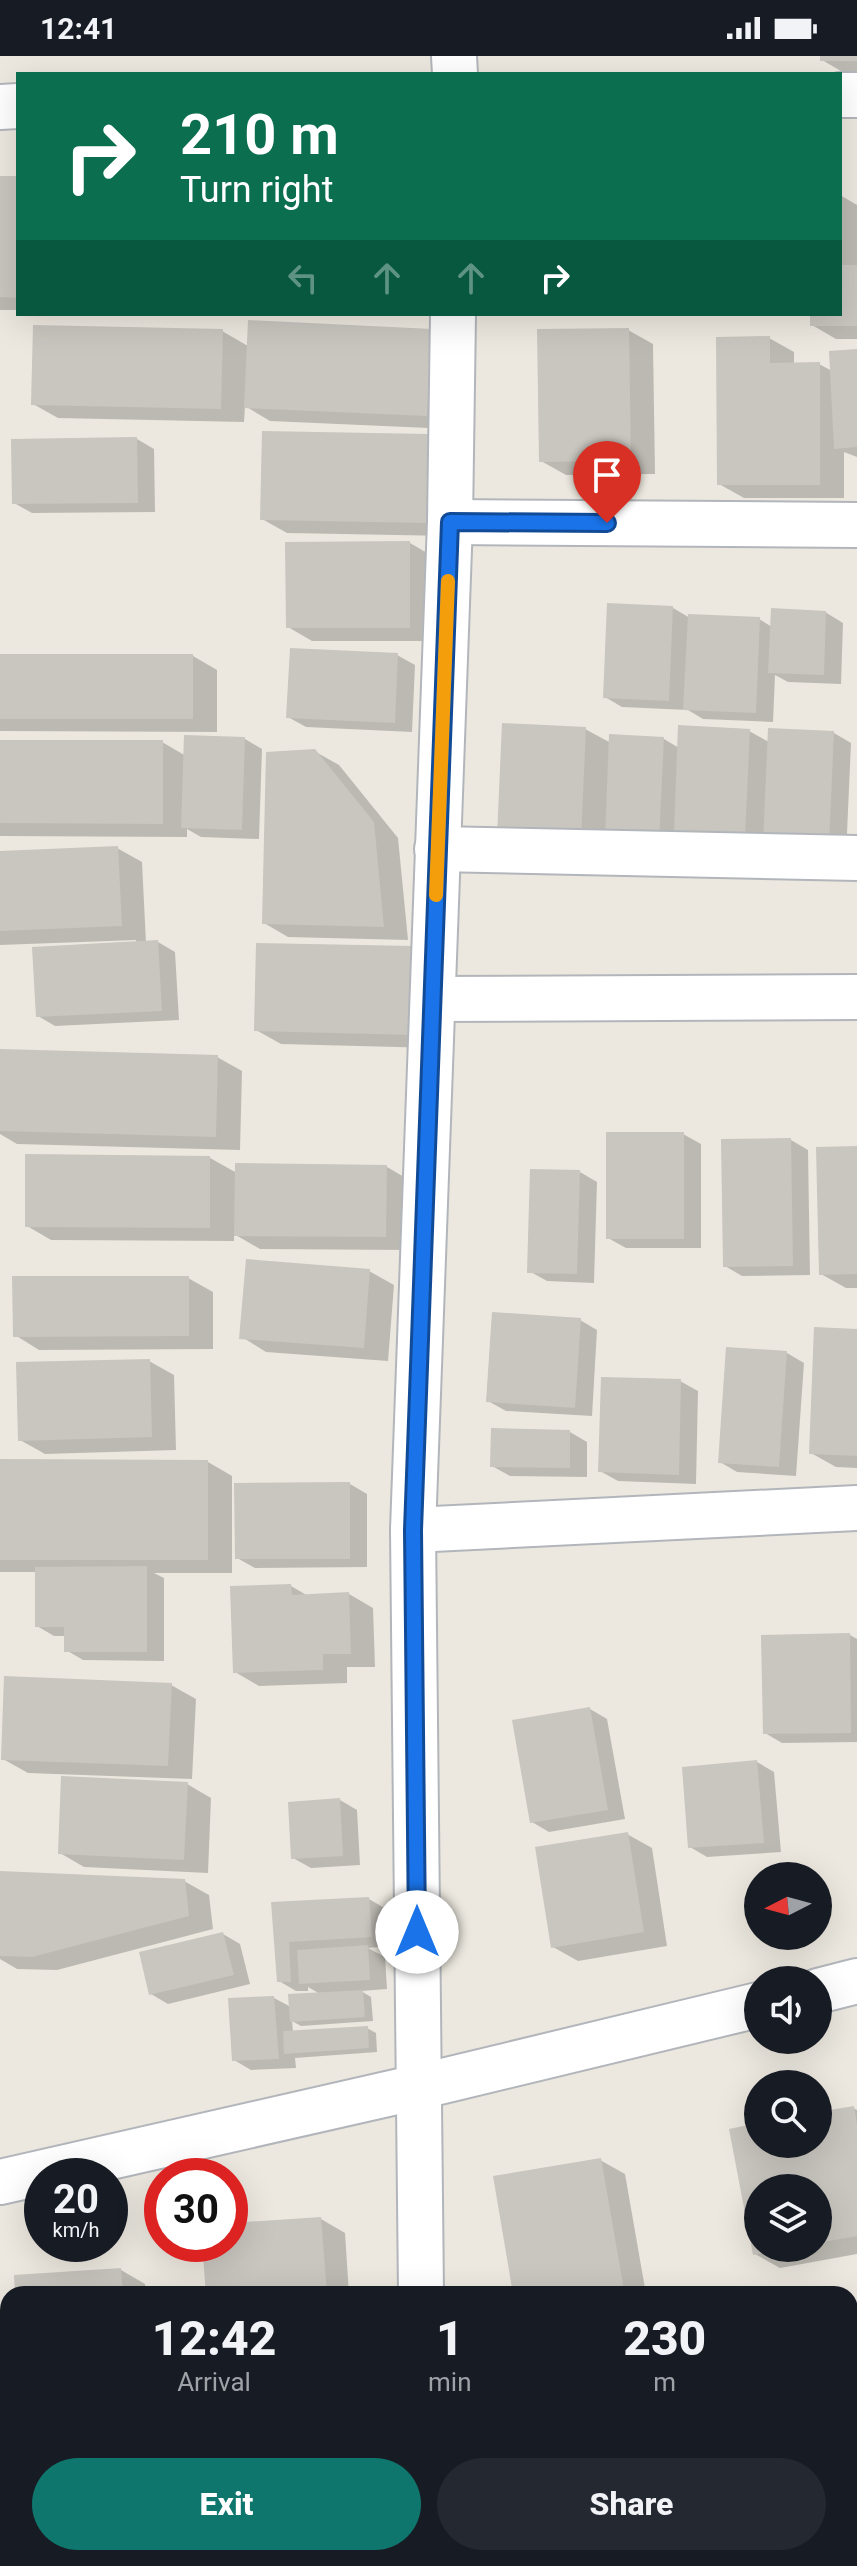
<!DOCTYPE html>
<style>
body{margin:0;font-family:Roboto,sans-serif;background:#242831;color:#f1f3f6;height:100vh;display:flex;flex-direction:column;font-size:30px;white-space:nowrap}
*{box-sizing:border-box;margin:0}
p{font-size:26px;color:#9ea1a6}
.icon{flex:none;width:44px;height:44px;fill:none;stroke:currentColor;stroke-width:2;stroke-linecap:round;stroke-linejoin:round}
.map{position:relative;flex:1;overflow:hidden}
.side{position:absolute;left:0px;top:2230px;width:858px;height:280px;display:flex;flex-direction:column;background:#171b24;border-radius:24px 24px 0 0;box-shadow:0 8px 32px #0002}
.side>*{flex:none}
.top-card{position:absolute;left:16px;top:16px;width:826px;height:244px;border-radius:0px;box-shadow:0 8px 32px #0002;background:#0b6e4f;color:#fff;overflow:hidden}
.needle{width:52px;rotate:264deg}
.fabs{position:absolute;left:744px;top:1806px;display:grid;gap:16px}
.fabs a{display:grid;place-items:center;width:88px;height:88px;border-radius:50%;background:#171b24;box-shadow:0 8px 32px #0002;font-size:40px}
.speed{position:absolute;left:24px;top:2102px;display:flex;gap:16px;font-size:40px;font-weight:700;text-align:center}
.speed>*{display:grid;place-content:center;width:104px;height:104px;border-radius:50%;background:#171b24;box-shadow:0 8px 32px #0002;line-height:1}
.speed small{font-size:20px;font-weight:400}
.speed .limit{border:12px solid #d22;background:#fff;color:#111}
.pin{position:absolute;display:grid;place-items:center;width:68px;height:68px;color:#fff;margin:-82px -34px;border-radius:50% 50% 50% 0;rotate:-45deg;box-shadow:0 0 8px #0007}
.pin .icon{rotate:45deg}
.me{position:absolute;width:88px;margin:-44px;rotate:0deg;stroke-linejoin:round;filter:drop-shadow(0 0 6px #0008)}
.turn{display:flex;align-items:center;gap:28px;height:168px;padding:0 32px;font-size:36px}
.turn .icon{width:104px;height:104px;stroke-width:2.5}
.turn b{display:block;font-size:56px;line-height:68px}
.lanes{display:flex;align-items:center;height:76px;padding:0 32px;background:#0003;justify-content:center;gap:40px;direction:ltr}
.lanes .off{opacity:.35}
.eta{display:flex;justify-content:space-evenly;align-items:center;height:136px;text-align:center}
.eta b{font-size:48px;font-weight:800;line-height:56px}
.cta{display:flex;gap:16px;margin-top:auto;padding:16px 32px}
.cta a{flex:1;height:92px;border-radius:48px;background:#0f766e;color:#fff;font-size:32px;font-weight:800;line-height:92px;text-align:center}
.cta a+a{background:#242831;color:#f1f3f6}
.status{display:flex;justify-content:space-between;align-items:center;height:56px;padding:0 40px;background:#171b24;direction:ltr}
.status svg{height:22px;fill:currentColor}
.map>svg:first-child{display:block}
.shadow{fill:#0003;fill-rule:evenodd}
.building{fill:#c9c5bf}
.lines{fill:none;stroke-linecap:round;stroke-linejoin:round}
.minor-casing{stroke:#b2b6bb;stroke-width:48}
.minor{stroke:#fff;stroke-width:44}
.route-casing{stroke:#114b97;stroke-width:20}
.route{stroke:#1a73e8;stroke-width:14}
.slow{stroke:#f59e0b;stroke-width:14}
</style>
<div class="status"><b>12:41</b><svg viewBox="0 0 49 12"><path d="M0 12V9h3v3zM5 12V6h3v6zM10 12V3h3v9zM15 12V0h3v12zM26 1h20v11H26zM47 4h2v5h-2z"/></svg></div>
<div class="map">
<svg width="857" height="2510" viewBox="0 0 857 2510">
<rect width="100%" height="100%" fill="#ece8df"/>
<g class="shadow">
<polygon points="822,0 857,0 857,18 846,18 822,4"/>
<rect x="0" y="122" width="18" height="132"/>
<polygon points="840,139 857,149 857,283 836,283 812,269 812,258 840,258"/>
<polygon points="628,274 653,288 655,418 566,419 541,405"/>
<polygon points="222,275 248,290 431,275 451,373 270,365 245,350 244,366 58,362 33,348"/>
<polygon points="769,282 794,296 794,308 819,308 832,315 857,295 857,401 844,396 844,442 744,442 719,428"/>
<polygon points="428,380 452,394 450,480 287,477 262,463"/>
<polygon points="137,383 154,393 155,456 32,457 14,447"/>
<polygon points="410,487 434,501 434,585 312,585 288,571"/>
<polygon points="673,552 690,562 759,563 772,571 825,556 843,567 841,628 788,626 775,619 773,666 703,663 688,654 622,651 605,641"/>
<polygon points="397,599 415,609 412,676 306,671 288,661"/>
<polygon points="0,600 193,600 217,614 217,676 0,675"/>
<polygon points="585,673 611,687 664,683 679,692 749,675 769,686 834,677 851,687 846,800 524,794"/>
<polygon points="245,683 262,693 259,783 201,781 187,773 187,781 0,780 0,686 162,686 186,700"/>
<polygon points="314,695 339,709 398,782 408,884 288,881 264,867"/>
<polygon points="117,792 142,806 146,887 158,886 175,896 179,964 55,970 38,960 136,887 136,884 0,889 0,797"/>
<polygon points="412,892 435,992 281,988 256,974"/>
<polygon points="0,995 217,1001 242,1015 240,1094 17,1088 0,1078"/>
<polygon points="683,1078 701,1088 701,1192 626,1192 608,1182"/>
<polygon points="791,1084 808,1094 810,1219 742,1220 725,1210"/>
<polygon points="857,1092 857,1232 846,1232 821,1218"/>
<polygon points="210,1102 237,1117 387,1111 411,1125 410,1194 260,1193 234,1178 234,1185 51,1184 27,1170"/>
<polygon points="580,1116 597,1126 594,1227 547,1225 529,1215"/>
<polygon points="369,1215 394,1229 388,1305 266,1296 242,1281"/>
<polygon points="188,1222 213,1236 213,1293 39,1294 15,1279"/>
<polygon points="580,1264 597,1274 592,1360 506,1355 488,1345"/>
<polygon points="857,1275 857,1412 836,1411 811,1397"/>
<polygon points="787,1297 804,1307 796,1420 737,1416 720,1406"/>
<polygon points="149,1305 174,1319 176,1394 45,1398 20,1384"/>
<polygon points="680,1325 698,1335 696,1428 618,1425 600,1415"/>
<polygon points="570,1376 587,1386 587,1421 510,1420 492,1410"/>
<polygon points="0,1405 208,1406 232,1420 232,1517 154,1517 164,1522 164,1605 83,1604 66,1594 66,1580 54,1580 37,1570 37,1516 0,1516"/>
<polygon points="350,1428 367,1438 367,1511 255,1512 237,1502"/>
<polygon points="291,1530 308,1540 349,1538 373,1552 375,1611 347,1611 347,1627 259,1630 235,1616"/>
<polygon points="850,1579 857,1583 857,1686 782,1687 765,1677"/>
<polygon points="171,1629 196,1643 192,1723 28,1717 3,1703"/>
<polygon points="590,1653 607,1663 625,1763 549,1776 532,1766"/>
<polygon points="757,1706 774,1716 781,1796 707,1801 690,1791"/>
<polygon points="187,1728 211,1742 208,1817 84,1811 60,1797"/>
<polygon points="340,1744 357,1754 360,1809 311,1812 293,1802"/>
<polygon points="627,1778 652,1792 667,1890 578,1905 553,1891"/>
<polygon points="0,1817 184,1825 209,1839 213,1873 57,1914 17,1913 0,1903"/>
<polygon points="369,1843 386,1853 389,1890 368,1892 385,1901 387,1933 361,1935 371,1941 373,1965 301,1970 292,1965 293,1976 367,1972 376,1977 377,1996 295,2002 296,2012 251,2014 234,2004 274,1942 291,1951 320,1938 308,1931 308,1935 296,1935 279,1925 274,1848"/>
<polygon points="223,1878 240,1888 250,1928 168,1948 151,1938"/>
<path d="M 853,2052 L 857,2054 L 857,2198 L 780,2212 L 755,2198 L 758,2069 L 758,2088 L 818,2088 L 818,2058 ZM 758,2132 L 818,2132 L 818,2192 L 758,2192 Z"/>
<polygon points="600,2104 625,2118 646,2238 515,2238"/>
<polygon points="321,2163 345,2177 349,2238 208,2238 204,2188 230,2188 230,2169"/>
<polygon points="121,2214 145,2228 146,2238 17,2238"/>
<polygon points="218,2502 354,2502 355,2510 218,2510"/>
</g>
<g class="building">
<rect x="820" y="0" width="37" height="5"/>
<polygon points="0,120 18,120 18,242 0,241"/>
<polygon points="840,209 857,209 857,270 810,270 810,258 840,258"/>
<polygon points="248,264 432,273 427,360 244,352"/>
<polygon points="33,269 223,273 221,353 31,349"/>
<polygon points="629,272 631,405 539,406 537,273"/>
<polygon points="770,280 770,307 820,306 820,429 717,429 716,281"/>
<polygon points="857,293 857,391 834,393 829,295"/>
<polygon points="262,375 429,378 427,467 260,464"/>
<polygon points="137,381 138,447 12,448 11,383"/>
<polygon points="410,485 410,572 286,572 285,486"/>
<polygon points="607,547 673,550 669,645 603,642"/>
<polygon points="771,552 826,555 824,619 768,617"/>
<polygon points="688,558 760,561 756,657 683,654"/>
<polygon points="290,592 398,597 395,667 286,662"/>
<rect x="0" y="598" width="193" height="65"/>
<polygon points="502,667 586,671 581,785 497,781"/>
<polygon points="678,669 750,673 745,781 674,777"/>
<polygon points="768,672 834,675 829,791 763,788"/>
<polygon points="609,678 664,681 659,785 605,783"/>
<polygon points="184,679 245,681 242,774 181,772"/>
<polygon points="0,684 163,684 163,768 0,767"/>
<polygon points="315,693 374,766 384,871 262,868 266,696"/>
<polygon points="118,790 122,870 0,875 0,795"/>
<polygon points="158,884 162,955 36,961 32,891"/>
<polygon points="256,887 413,890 411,979 254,975"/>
<polygon points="0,993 218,999 216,1081 0,1075"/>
<rect x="606" y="1076" width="78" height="107"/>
<polygon points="791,1082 793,1210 723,1211 721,1083"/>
<polygon points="857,1090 857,1218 819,1219 816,1091"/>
<polygon points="25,1098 210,1100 210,1172 25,1171"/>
<polygon points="235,1107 387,1109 386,1181 234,1180"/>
<polygon points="530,1113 580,1114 577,1218 527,1217"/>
<polygon points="246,1203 370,1213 364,1292 239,1283"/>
<polygon points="12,1220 189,1220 189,1280 13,1281"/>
<polygon points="492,1256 581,1262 575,1352 486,1346"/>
<polygon points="814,1271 857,1273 857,1400 809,1398"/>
<polygon points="726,1291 787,1295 779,1411 718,1407"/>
<polygon points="150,1303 152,1381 18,1385 16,1306"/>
<polygon points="601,1321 681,1323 679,1419 598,1416"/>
<polygon points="491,1372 570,1374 570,1412 490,1411"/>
<polygon points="0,1403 208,1404 208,1504 0,1504"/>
<polygon points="350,1426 350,1503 235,1503 234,1427"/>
<polygon points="147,1510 147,1596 64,1596 64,1571 35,1571 35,1511"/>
<polygon points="291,1528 292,1539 349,1536 351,1598 323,1598 323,1614 233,1617 230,1530"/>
<polygon points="850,1577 851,1677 763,1678 761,1579"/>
<polygon points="4,1620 172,1627 168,1710 1,1704"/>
<polygon points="590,1651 608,1754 530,1767 512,1664"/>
<polygon points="757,1704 764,1787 688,1792 682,1711"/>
<polygon points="61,1720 188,1726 184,1804 58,1798"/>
<polygon points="340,1742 343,1800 291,1803 288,1746"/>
<polygon points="628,1776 644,1876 551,1892 535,1791"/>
<polygon points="0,1815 185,1823 189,1860 32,1901 0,1900"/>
<polygon points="369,1841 372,1881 289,1886 291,1926 277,1926 271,1846"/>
<polygon points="223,1876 234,1919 149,1939 139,1896"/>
<polygon points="368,1889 370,1924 299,1928 297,1894"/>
<polygon points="363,1934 365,1961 290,1966 288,1938"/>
<polygon points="274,1940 279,2003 232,2005 228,1942"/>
<polygon points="368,1970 369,1992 284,1998 283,1975"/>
<polygon points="854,2050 857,2068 857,2180 818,2187 818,2132 758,2132 758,2192 785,2193 753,2199 729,2073 758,2067 758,2088 818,2088 818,2056"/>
<polygon points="601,2102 624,2234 598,2238 513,2238 493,2120"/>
<polygon points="321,2161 327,2238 206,2238 202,2188 230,2188 230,2167"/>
<polygon points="121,2212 123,2238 15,2238 14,2219"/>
<rect x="216" y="2502" width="116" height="8"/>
<polygon points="809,2502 809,2510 717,2510 717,2505"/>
</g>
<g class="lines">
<g class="minor-casing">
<g id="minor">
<polyline points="454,0 455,18"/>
<polyline points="840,39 857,39"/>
<polyline points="0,51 18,50"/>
<polyline points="450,466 857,469"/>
<polyline points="437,793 857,802"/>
<polyline points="433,943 857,941"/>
<polyline points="413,1474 857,1452"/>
<polyline points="818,1935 857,1925"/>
<polyline points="0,2126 418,2031 758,1949"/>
<polyline points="421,2238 413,1474 450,466 453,258"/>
<polyline points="850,2420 857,2419"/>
<polyline points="425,2509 460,2502"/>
</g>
</g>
<use href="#minor" class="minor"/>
</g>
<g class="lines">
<g class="route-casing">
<polyline id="route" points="417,1876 413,1474 450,466 607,467"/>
</g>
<use href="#route" class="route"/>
<polyline class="slow" points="436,839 448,525"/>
</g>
</svg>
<div class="fabs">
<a><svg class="needle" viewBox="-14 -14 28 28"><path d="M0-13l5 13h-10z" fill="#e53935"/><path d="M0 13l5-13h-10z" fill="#9ea1a6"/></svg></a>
<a><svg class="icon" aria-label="sound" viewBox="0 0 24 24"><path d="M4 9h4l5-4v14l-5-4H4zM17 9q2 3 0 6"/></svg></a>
<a><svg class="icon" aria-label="search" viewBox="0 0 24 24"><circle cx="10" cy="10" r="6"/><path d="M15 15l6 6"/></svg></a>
<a><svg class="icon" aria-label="layers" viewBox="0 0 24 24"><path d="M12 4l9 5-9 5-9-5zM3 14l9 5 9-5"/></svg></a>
</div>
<div class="speed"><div>20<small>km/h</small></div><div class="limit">30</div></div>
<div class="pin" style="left:607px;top:467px;background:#d93025"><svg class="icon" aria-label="arrive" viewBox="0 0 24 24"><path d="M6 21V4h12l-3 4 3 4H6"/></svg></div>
<svg class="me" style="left:417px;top:1876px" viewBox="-20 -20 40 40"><circle r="19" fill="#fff"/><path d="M0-13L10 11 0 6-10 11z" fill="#1a73e8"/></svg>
<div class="top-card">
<div class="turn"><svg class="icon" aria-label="right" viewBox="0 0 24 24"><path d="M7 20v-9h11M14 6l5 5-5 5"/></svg><div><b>210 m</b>Turn right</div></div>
<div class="lanes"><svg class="icon off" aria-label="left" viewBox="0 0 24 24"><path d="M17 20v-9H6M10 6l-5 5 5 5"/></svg><svg class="icon off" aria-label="ahead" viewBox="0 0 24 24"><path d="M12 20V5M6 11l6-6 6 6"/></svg><svg class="icon off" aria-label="ahead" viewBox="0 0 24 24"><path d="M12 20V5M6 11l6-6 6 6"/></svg><svg class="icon" aria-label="right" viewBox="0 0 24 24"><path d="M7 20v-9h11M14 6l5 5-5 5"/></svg></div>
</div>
<section class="side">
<div class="eta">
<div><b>12:42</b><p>Arrival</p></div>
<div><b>1</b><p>min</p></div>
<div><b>230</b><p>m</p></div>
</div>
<div class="cta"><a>Exit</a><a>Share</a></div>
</section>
</div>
